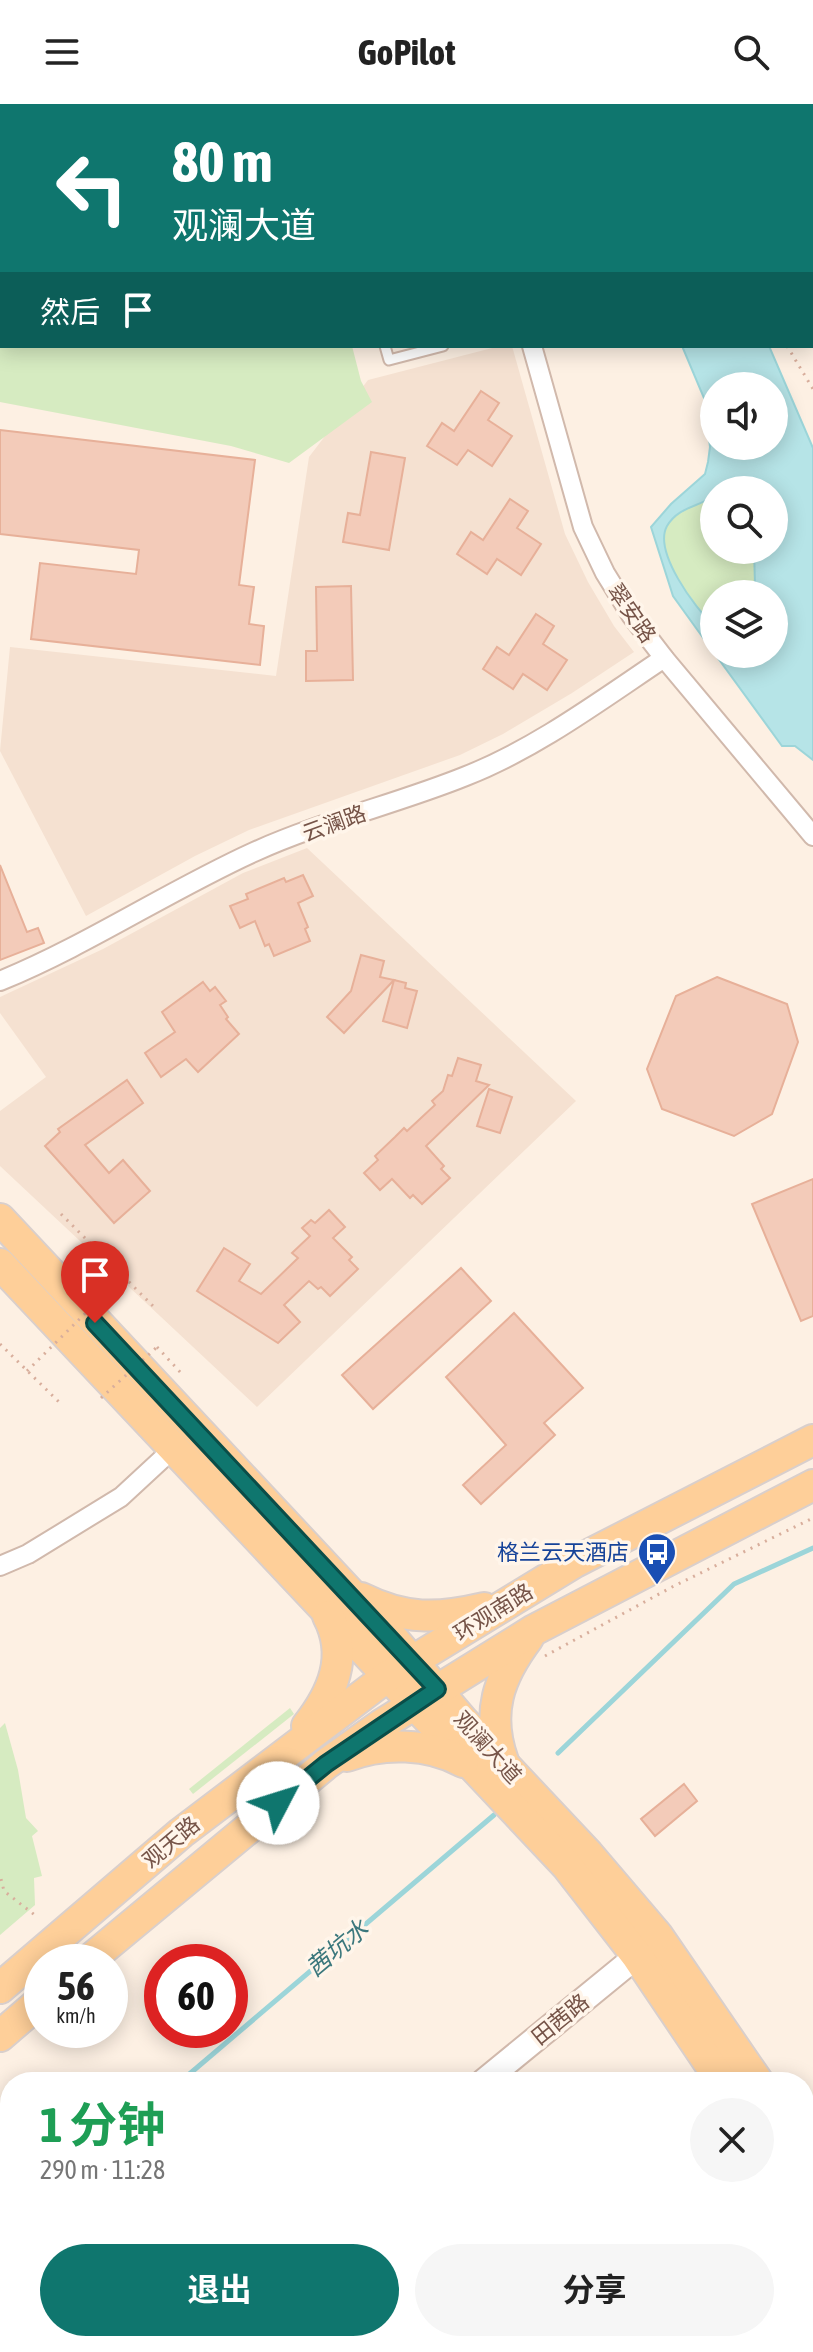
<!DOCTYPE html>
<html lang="zh">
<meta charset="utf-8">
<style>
body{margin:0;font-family:"Asap Condensed","Noto Sans SC",sans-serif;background:#f6f6f6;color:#222;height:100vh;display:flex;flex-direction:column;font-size:30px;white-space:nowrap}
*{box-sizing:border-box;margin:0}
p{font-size:26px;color:#767676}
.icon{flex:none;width:44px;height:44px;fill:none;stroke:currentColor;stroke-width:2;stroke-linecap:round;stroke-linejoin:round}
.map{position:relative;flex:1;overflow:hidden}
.drawer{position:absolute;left:0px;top:1968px;width:814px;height:280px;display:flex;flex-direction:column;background:#fff;border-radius:32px 32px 0 0;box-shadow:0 4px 20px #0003}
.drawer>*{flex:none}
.hud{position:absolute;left:0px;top:0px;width:814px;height:244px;box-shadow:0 4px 20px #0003;background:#0f766e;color:#fff;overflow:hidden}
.buttons{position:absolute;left:700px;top:268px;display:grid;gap:16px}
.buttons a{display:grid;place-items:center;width:88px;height:88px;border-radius:50%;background:#fff;box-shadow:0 4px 20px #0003;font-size:40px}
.speed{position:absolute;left:24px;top:1840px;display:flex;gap:16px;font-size:40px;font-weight:700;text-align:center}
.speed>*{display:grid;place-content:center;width:104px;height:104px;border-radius:50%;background:#fff;box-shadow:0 4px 20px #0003;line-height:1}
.speed small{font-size:20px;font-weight:400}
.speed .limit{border:12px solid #d22;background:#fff;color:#111}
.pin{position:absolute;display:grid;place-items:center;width:68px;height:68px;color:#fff;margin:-82px -34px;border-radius:50% 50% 50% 0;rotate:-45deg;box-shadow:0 0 8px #0007}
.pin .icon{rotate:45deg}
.me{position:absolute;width:88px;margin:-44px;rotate:50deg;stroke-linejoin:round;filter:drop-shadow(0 0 6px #0008)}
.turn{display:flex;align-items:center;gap:28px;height:168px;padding:0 40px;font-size:36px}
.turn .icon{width:104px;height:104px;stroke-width:2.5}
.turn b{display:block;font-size:56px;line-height:68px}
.then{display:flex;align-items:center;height:76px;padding:0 40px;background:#0003;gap:16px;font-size:30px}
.round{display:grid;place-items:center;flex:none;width:84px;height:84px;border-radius:42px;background:#f6f6f6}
.overview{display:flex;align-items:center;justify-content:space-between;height:136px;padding:0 40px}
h1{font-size:48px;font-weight:700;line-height:60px;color:#1e9e55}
.primary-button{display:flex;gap:16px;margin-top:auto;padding:16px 40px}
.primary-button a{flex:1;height:92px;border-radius:48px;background:#0f766e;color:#fff;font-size:32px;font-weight:700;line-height:92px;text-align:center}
.primary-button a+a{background:#f6f6f6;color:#222}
header{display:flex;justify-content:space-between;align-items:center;height:104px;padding:0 40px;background:#fff;font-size:36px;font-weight:700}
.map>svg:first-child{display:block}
.residential{fill:#f5e1d1}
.green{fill:#d6ebc1}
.water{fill:#b6e4e7;stroke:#9cd5d9;stroke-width:2;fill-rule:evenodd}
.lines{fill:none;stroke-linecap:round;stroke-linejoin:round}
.stream{stroke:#9cd5d9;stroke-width:5}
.building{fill:#f3cbb9;stroke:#e7b099;stroke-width:2}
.service-casing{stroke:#d1b9ac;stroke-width:13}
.minor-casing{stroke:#d1b9ac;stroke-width:22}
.tertiary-casing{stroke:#d1b9ac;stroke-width:28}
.primary-casing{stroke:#d9cfcc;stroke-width:34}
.path{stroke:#d8ae9c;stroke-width:3;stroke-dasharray:2 6;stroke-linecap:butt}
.service{stroke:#fff;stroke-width:9}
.minor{stroke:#fff;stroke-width:18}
.tertiary{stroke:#fff;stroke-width:24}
.primary{stroke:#fecf99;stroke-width:30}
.path-bridge{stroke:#d8ae9c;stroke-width:3;stroke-dasharray:2 6;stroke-linecap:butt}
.route-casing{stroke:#0a4d48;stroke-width:20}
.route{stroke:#0f766e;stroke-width:14}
.labels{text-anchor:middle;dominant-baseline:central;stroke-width:7;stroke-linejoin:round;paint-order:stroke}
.street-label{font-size:22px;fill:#765448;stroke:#fff5ea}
.transit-label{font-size:22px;fill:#164399;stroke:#fff5ea;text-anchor:end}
.water-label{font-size:24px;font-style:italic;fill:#3b777c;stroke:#fff5ea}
</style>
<header><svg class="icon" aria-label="menu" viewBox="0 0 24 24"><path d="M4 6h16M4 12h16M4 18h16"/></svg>GoPilot<svg class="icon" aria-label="search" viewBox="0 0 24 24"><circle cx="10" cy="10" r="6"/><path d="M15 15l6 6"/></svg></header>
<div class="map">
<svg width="813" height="2248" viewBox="0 0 813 2248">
<rect width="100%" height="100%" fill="#fdf0e3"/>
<g class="residential">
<polygon points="500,242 512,242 565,430 588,478 614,522 634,548 572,589 503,630 460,651 249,726 195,752 86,812 0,647 10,543 276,572 309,353 368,276"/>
<polygon points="307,744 576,997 257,1303 0,1062 0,1007 46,973 0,909 0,893 103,845 243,769"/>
</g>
<g class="green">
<polygon points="0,0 294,2 2,2 2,242 352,242 361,277 372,298 289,359 231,342 0,298"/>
<path d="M 714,392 L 714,446 L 754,446 C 757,461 757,475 751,490 L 714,490 L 714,521 C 695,505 653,448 667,422 C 678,403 698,403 714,392 Z"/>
<polygon points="290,1604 294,1610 193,1690 189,1685"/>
<polygon points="5,1619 18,1666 26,1714 38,1727 32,1732 42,1772 34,1774 35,1801 0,1831 0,1624"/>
</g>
<path class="water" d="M 682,242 L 769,242 L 813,344 L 813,656 L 795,642 L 782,642 L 715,550 L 774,550 L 774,490 L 751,490 L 755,480 L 754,446 L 774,446 L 774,386 L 733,386 L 730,381 L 726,380 L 719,386 L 714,386 L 714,392 C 698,403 678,403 667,422 C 653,447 695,505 714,521 L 714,549 L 673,492 L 651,423 L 671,400 L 705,370 L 708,358 L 710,343 L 704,294 ZM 714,282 L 774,282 L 774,342 L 714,342 Z"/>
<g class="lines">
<g class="stream">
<polyline points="558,1649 734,1480 813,1444"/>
<polyline points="180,1978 494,1711"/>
<polyline points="0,2130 10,2122"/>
</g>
</g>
<g class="building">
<polygon points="481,287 499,299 488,316 512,332 492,362 468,346 457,361 427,342 442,319 454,327"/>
<polygon points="0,326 255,356 239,481 254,483 249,520 264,522 260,561 31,535 40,459 136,470 139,446 0,430"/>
<polygon points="371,348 405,354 389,446 343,438 348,409 360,411"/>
<polygon points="510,395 528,407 517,424 541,440 521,471 497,455 487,470 457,450 471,428 483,436"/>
<polygon points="351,482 353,576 306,577 306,547 317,547 316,483"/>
<polygon points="536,510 554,522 543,540 567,556 547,586 523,570 513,585 483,565 497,543 509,551"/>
<polygon points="0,761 27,828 38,824 44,839 0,856"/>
<polygon points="303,771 313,792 298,799 308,823 305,825 310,837 274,852 269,840 265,842 255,817 240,824 230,802 248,795 246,790 284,774 286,778"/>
<polygon points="361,851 384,857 380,873 394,876 344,929 327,913 351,887"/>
<polygon points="717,873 787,900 798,938 772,1010 734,1032 662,1005 647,965 676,892"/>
<polygon points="394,876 406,879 405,884 417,887 407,924 383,917"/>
<polygon points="203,878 210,887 215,883 226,897 220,901 228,913 226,915 239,930 198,968 186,955 161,973 145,949 175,928 162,908"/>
<polygon points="458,954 481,961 476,977 489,981 426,1042 444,1062 441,1065 450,1074 422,1100 413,1091 410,1094 392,1075 380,1086 364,1069 378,1056 375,1052 395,1033 404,1024 407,1027 435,1001 432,997 443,987 448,971 452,972"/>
<polygon points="127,976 143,999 85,1041 109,1069 123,1056 150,1087 114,1119 45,1042 60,1028 58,1025"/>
<polygon points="489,985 512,993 500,1029 477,1022"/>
<polygon points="813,1075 813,1212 801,1217 752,1100"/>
<polygon points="329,1106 345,1123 333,1134 352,1153 349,1156 358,1165 330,1192 321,1183 318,1185 309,1177 284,1201 300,1218 278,1239 197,1187 224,1144 250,1160 239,1177 261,1190 298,1154 292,1149 310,1132 302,1124 311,1116 315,1119"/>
<polygon points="461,1164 491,1197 373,1305 342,1271"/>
<polygon points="514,1209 583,1284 544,1319 555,1331 481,1400 463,1381 506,1341 446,1273"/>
<polygon points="684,1680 697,1697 655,1732 641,1715"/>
</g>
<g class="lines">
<g class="service-casing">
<g id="service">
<polyline points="325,0 325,2"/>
<polyline points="517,0 517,2"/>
<polyline points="812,157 813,162"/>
<polyline points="385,242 389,256 443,242"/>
</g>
</g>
<g class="minor-casing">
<g id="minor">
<polyline points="532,242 583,423 605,469 631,511 664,554 813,732"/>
<path d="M 0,877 C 88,841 168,787 254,748 C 322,717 397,700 466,672 C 537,644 601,596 664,554"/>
<polyline points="0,1462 28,1450 121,1393 174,1344"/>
</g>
</g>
<g class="tertiary-casing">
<g id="tertiary">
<polyline points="483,1978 637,1852"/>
<polyline points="132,2248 144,2238"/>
</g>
</g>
<g class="primary-casing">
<g id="primary">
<polyline points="0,1115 394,1536 464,1618 588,1750 657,1831 758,1978"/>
<polyline points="0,1160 567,1762 637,1852 722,1978"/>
<path d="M 361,1494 C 405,1516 437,1515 484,1504"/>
<path d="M 307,1622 C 333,1589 349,1552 328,1512"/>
<path d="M 347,1652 C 383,1638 429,1639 463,1658"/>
<path d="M 503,1657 C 486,1609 498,1574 528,1534"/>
<polyline points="87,1858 326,1660 381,1621 534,1526 813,1381"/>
<polyline points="0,1884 181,1729 388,1572 575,1458 813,1336"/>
<polyline points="0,1932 42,1896"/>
<polyline points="804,2056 813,2074"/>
<polyline points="804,2128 813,2146"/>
</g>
</g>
<g class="path">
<polyline points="807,2 808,0"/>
<polyline points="787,242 813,285"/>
<polyline points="61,1110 155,1204"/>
<polyline points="0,1240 60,1299"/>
<polyline points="157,1243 181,1269"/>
<polyline points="545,1552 672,1483 813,1414"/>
<polyline points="1,1775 4,1787 36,1812"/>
</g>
<use href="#service" class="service"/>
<use href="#minor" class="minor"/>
<use href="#tertiary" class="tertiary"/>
<use href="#primary" class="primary"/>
<g class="path-bridge">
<polyline points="27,1267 123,1172"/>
<polyline points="101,1294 157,1243"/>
</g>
</g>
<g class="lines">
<g class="route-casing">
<polyline id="route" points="95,1219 437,1585 326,1660 278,1699"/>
</g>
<use href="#route" class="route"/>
</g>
<defs>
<g id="bus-pin" transform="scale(2)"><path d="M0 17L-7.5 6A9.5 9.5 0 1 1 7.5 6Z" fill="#1a4fb4" stroke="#fff5ea"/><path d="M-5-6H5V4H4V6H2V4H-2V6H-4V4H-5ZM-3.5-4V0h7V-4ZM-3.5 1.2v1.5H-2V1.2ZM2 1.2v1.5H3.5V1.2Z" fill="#fff"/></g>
</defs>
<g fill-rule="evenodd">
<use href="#bus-pin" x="657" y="1448"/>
</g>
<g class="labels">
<g class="street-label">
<text transform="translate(632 509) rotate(55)">翠安路</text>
<text transform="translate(334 719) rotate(-20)">云澜路</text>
<text transform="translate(493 1508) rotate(-32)">环观南路</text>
<text transform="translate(488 1643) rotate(48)">观澜大道</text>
<text transform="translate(171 1738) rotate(-40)">观天路</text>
<text transform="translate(560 1915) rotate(-39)">田茜路</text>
</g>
<g class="transit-label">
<text x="629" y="1448">格兰云天酒店</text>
</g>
<g class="water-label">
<text transform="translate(337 1844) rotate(-40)">茜坑水</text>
</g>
</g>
</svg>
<div class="buttons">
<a><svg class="icon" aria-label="sound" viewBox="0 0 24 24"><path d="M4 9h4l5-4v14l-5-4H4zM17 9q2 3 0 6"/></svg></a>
<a><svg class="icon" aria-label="search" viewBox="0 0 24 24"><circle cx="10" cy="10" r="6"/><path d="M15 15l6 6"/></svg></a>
<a><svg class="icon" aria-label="layers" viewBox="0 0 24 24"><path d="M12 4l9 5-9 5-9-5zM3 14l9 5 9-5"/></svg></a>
</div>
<div class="speed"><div>56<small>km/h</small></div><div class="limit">60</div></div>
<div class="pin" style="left:95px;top:1219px;background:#d93025"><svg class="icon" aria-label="arrive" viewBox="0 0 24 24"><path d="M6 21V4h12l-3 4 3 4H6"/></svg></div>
<svg class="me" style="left:278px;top:1699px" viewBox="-20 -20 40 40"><circle r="19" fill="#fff"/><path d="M0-13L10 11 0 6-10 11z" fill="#0f766e"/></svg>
<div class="hud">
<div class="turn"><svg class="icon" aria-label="left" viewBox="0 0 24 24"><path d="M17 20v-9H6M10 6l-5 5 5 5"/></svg><div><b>80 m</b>观澜大道</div></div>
<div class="then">然后<svg class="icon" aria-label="arrive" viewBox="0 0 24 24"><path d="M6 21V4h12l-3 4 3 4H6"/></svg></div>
</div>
<section class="drawer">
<div class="overview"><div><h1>1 分钟</h1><p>290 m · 11:28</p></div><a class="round"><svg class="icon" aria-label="close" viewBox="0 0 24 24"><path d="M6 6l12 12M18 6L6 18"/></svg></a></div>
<div class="primary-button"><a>退出</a><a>分享</a></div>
</section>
</div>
